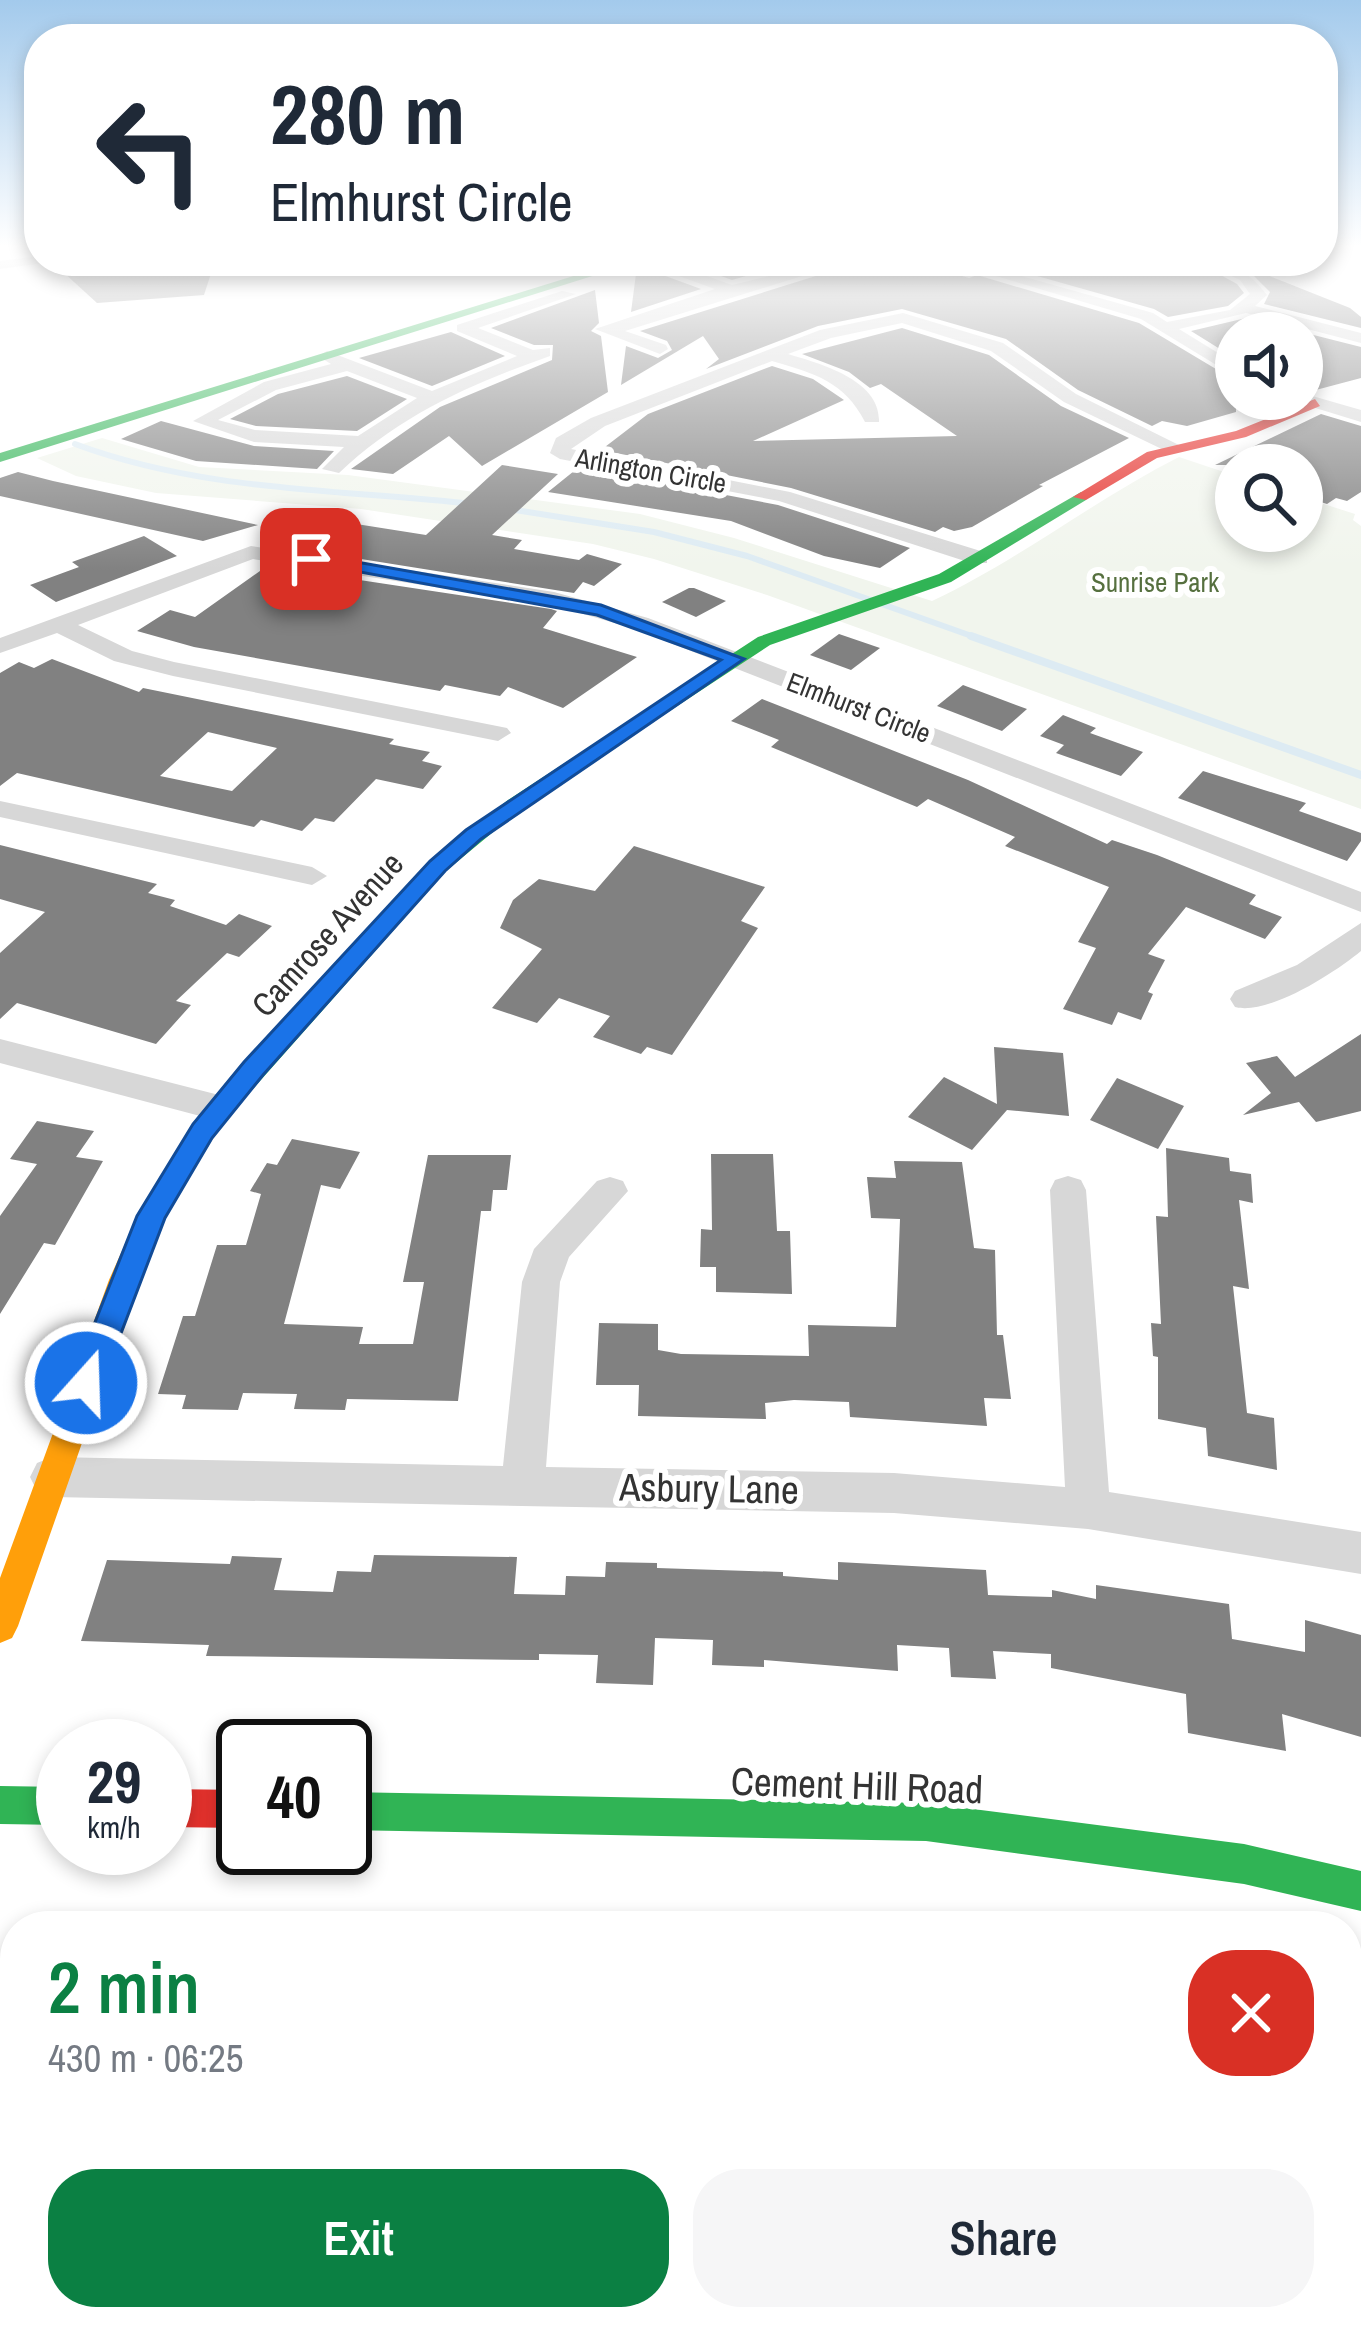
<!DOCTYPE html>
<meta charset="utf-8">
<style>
body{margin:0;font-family:"Archivo Narrow",sans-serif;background:#f6f6f7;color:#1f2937;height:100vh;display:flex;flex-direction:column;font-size:45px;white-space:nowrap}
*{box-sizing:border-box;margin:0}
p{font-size:39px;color:#747a83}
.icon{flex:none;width:66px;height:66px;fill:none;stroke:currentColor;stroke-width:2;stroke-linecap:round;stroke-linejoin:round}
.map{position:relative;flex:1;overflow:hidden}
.panel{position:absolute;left:0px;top:1911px;width:1362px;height:420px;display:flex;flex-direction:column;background:#fff;border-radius:48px 48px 0 0;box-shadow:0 6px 18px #0003}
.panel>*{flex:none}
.banner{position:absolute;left:24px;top:24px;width:1314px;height:252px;border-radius:48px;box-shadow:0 6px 18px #0003;background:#fff;color:#1f2937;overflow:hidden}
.tools{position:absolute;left:1215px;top:312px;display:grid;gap:24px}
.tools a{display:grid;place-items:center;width:108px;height:108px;border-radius:50%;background:#fff;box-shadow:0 6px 18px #0003;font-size:60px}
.speed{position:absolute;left:36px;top:1719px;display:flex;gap:24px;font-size:60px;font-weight:700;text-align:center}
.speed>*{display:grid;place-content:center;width:156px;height:156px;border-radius:50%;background:#fff;box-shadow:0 6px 18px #0003;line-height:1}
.speed small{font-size:30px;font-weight:400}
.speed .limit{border:6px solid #111;border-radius:18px;background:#fff;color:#111}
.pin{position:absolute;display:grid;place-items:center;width:102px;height:102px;color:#fff;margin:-51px;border-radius:24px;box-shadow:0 6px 18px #0006}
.me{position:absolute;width:132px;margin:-66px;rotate:20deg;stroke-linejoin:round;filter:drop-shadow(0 0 9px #0008)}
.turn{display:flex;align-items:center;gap:42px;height:252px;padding:0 48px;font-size:54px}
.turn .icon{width:156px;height:156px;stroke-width:2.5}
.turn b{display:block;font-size:84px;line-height:102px}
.round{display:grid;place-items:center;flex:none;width:126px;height:126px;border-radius:48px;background:#f6f6f7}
.headline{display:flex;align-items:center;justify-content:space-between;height:204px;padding:0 48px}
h1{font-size:72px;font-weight:600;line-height:90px;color:#0b8043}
.cta{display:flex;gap:24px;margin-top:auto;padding:24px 48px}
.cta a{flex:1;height:138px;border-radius:48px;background:#0b8043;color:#fff;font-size:48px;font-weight:600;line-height:138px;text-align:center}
.cta a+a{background:#f6f6f7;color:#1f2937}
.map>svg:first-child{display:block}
.green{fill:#f1f5ed}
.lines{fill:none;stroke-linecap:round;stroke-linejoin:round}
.stream-far1{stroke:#ddebf3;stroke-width:6}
.stream{stroke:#ddebf3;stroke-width:8}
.building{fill:#818181;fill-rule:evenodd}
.street{fill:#d7d7d7;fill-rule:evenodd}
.fast{fill:#30b455;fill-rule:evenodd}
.slow{fill:#ff9f0a;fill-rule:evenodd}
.jam{fill:#e5322d;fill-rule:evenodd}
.route{fill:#1a73e8;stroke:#114b97;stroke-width:3}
.labels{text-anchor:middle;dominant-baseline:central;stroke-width:12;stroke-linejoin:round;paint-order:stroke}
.far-street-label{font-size:27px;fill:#333;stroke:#fff}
.far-park-label{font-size:27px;fill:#56703f;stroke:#fff}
.street-label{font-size:33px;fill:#333;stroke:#fff}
.near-street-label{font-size:39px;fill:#333;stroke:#fff}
</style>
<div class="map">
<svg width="1361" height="2331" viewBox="0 0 1361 2331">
<rect width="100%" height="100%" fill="#fff"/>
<path class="green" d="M 102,438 L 199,467 L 348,475 L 640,514 L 734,538 L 932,601 C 1018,561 1094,500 1179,457 L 1236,476 L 1236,531 L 1302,531 L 1302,497 L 1355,514 L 1353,520 L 1361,526 L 1361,809 L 767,595 L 654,559 L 593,544 L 361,509 L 156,493 L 76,476 L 37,458 Z"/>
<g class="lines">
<g class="stream-far1">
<path d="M 75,444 C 204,492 338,489 473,504"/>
<polyline points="509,509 654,532 747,556 980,639"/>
</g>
<polyline class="stream" points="971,636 1361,775"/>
</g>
<g class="building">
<polygon points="51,261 215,261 204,295 97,303"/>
<polygon points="680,261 798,261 732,280"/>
<polygon points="822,261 894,261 924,275 938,269 969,278 977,275 1139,323 1236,381 1236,412 1187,426 1162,421 1152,426 1078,390 1006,339 902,309 818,326 706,369 719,359 703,336 621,385 626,346 658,358 672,350 667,341 640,331 819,275"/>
<polygon points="1014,261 1195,261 1237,284 1244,293 1228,306 1168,317 1154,309 1002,266"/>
<polygon points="1230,261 1232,261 1350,308 1361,317 1361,328 1264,304 1270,292 1248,270"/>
<polygon points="649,270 701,289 631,312 636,274"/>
<polygon points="595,290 599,323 591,331 601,336 608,392 482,466 449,436 393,474 351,469 440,407 552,360 553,345 534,345 491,328"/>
<polygon points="1246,318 1361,347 1361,378 1312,391 1302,389 1302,333 1236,333 1236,359 1191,331"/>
<polygon points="902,328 989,355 1061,406 1129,438 1039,485 1043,486 972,527 954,531 943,527 935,532 791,488 601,450 648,414 772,366 813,379 844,400 753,441 957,436 881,384 870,388 849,372 802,354"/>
<polygon points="451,332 505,356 432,386 359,358"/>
<polygon points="347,376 407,399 357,431 256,426 230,419 278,394"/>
<polygon points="1321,414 1361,426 1361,492 1347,501 1336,498 1327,504 1302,496 1302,465 1215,465"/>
<polygon points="161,421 254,446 334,451 317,469 196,461 121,439"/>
<polygon points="502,465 558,474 492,535 522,540 514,549 579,560 587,554 622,564 594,586 583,582 574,593 292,548 331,520 426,535"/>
<polygon points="579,467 778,505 910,548 880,568 824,556 731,521 548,492"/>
<polygon points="18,472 53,481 258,525 203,541 0,496 0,478"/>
<polygon points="144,536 177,556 56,602 30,585 79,567 72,562"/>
<polygon points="267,566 551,609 557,611 543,628 637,657 563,708 508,687 500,696 445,685 440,691 194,647 137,631 170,610 195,617"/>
<polygon points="689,588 694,588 726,601 696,617 662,602"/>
<polygon points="839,634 880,648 851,670 810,655"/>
<path d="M 52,659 L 139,692 L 143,688 L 394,739 L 389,744 L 430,752 L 422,761 L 442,766 L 423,789 L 376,779 L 334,822 L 315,818 L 302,831 L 261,820 L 254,827 L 17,773 L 0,786 L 0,673 L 19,662 L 34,668 ZM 208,732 L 277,748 L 232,791 L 160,776 Z"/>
<polygon points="963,685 1027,709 1002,731 937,706"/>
<polygon points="762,699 968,780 1107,844 1112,840 1157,855 1256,895 1249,904 1282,917 1265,939 1186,907 1148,954 1165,960 1148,992 1153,994 1141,1020 1118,1012 1112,1025 1063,1009 1096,948 1078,942 1109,887 1005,846 1015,837 928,799 917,807 771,747 779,740 731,721"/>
<polygon points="1063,715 1096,728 1090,733 1143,752 1121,776 1056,753 1064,745 1040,736"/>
<polygon points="1203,771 1306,803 1299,811 1361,833 1361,841 1347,861 1178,798"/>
<polygon points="0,845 157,884 148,893 175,900 170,906 226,925 239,914 272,926 239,957 227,953 176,1001 191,1005 156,1044 17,1003 0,1019 0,953 45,912 0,899"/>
<polygon points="634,846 765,887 741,921 758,928 672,1055 647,1047 641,1054 593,1037 610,1016 559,998 537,1023 492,1008 542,949 500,928 513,900 539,879 595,891"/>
<polygon points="1361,1034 1361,1111 1316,1122 1299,1102 1243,1115 1271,1093 1246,1063 1277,1056 1295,1077"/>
<polygon points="994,1047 1063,1053 1069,1116 1007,1110 972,1150 908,1117 944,1077 997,1104"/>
<polygon points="1117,1078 1184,1106 1158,1149 1090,1120"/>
<polygon points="37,1121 94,1131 76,1157 103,1161 55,1245 44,1243 0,1314 0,1216 37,1164 10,1159"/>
<polygon points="292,1139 360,1152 340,1189 321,1185 284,1324 363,1327 359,1344 413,1344 424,1282 403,1282 428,1155 511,1155 507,1190 493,1190 491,1211 481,1211 458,1401 347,1399 345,1410 294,1409 297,1394 243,1393 238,1410 182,1409 186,1395 158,1394 183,1316 195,1316 217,1245 246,1245 261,1194 250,1191 267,1163 277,1165"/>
<polygon points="1166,1148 1229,1158 1230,1171 1251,1174 1253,1203 1239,1200 1249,1289 1233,1286 1247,1413 1274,1418 1277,1470 1208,1456 1206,1428 1158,1419 1158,1357 1153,1356 1151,1323 1161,1324 1156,1216 1168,1217"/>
<polygon points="711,1154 773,1154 777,1231 790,1231 792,1294 716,1292 716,1267 700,1267 701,1229 712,1230"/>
<polygon points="894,1161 962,1162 974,1248 995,1250 997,1335 1003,1335 1011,1399 984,1398 987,1426 850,1417 849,1402 794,1400 765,1403 766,1419 638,1416 639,1385 596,1385 599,1323 658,1324 658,1350 681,1354 809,1356 808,1325 896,1327 900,1219 871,1218 867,1177 896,1178"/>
<polygon points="374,1555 517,1557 514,1594 565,1595 566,1576 605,1577 606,1562 657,1563 657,1568 783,1572 783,1576 838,1580 838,1562 986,1570 988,1595 1052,1597 1052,1590 1096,1599 1096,1585 1229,1604 1232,1639 1305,1652 1305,1620 1361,1635 1361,1737 1282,1714 1286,1751 1188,1733 1186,1694 1051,1668 1051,1654 993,1651 996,1679 951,1677 949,1648 897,1645 898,1671 764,1660 764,1667 712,1665 713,1640 655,1638 653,1685 596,1683 598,1655 539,1654 539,1660 206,1656 209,1645 81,1641 107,1560 230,1564 232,1556 282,1558 274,1590 333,1592 337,1571 371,1572"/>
</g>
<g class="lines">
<g class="street">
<polygon points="39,256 44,263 0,269 0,261"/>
<polygon points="650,261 665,261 732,285 802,268 803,261 817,261 818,271 625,331 666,345 668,349 660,354 595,329 715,289 651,266"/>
<polygon points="900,261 922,261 933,267 926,271"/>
<path d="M 945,261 L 968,261 L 1153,313 L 1167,322 L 1230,310 L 1250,294 L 1240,280 L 1199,261 C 1229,261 1249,271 1267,295 L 1255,306 L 1361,333 L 1361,343 L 1246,313 L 1179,329 L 1236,364 L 1236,377 L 1141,319 Z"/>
<path d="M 562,291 L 576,294 L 478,328 L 533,350 L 550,348 L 550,356 C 471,384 400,415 339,473 L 322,469 L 344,447 L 254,442 L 193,421 L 264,382 L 331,364 L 318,356 L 327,351 L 432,391 L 517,356 L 457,331 L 457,325 ZM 347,371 L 417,398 L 358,436 L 255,430 L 218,420 L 276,390 Z"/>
<path d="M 903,313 L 1003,343 L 1076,394 L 1185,448 L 1168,452 L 1064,402 L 991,351 L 902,323 L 831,338 L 788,354 C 821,364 881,380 879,422 L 865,422 C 845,382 814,373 772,361 L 605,426 L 571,449 L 790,492 L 987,553 L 987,563 L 971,563 L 779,501 L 560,459 L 550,453 L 556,438 L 591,418 L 820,330 Z"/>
<polygon points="1302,393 1361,410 1361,422 1296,402 1302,399"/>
<polygon points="251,546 554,592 648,618 1361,892 1361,912 632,628 552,605 253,559 78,625 132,651 174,662 507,728 511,733 498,741 173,676 114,661 57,633 0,653 0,638"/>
<polygon points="0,801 312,867 327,876 312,885 0,817"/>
<path d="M 1361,923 L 1361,951 C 1336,972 1268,1016 1235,1007 L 1230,999 L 1235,991 L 1297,965 Z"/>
<polygon points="0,1039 219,1095 231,1099 236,1108 231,1117 219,1121 0,1063"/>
<polygon points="1068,1176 1081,1180 1086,1190 1109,1492 1361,1532 1361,1574 1088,1529 894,1513 52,1497 37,1491 30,1477 37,1463 52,1457 503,1466 522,1282 534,1249 597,1181 610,1177 623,1181 628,1191 569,1257 560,1282 546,1467 894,1473 1065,1487 1050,1190 1055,1180"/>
</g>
<g class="fast">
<polygon points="622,261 640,261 0,462 0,453"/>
<polygon points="1081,492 1086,494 1086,500 951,582 770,645 522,808 446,871 222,1124 204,1124 200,1117 204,1110 430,861 508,800 758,637 939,574"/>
<polygon points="0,1786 63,1787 63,1825 0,1824"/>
<polygon points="345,1792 926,1803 1244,1844 1361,1871 1361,1911 1244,1884 926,1841 345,1830"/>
</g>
<polygon class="slow" points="213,1107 226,1117 164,1219 139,1280 18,1626 12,1638 0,1643 0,1578 109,1280 141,1208 204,1110"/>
<g class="jam">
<polygon points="1315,399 1320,406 1246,437 1157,458 1086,500 1073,497 1147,452 1236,431"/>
<polygon points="165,1789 243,1790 243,1828 165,1827"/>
</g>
</g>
<linearGradient id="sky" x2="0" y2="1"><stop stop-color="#a3caec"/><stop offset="0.43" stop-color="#fff"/><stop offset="1" stop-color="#fff" stop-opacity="0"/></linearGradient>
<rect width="1361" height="571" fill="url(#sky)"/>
<polygon class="route" points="311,554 601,605 744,659 481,839 445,871 263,1075 212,1138 165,1218 102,1383 97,1392 86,1396 75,1392 71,1383 137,1216 193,1124 244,1062 430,861 466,830 721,660 597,615 305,562 303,559"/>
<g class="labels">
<g class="far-street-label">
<text transform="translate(651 470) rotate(10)">Arlington Circle</text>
<text transform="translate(859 707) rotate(21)">Elmhurst Circle</text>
</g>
<g class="far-park-label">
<text x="1155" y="582">Sunrise Park</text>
</g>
<g class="street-label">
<text transform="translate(327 934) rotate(-48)">Camrose Avenue</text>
</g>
<g class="near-street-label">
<text transform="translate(709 1488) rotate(1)">Asbury Lane</text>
<text transform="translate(857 1785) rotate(2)">Cement Hill Road</text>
</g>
</g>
</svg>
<div class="tools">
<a><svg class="icon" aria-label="sound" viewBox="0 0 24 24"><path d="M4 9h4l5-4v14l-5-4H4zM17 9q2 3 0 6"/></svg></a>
<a><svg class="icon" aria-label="search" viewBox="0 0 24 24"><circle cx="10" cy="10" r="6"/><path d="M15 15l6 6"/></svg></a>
</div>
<div class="speed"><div>29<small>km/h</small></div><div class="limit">40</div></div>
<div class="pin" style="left:311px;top:559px;background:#d93025"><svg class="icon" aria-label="arrive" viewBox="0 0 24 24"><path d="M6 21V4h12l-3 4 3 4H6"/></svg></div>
<svg class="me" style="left:86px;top:1383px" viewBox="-20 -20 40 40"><circle r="17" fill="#1a73e8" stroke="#fff" stroke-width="3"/><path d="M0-11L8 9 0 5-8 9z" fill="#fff"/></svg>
<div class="banner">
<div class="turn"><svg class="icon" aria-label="left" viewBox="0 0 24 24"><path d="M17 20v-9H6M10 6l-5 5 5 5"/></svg><div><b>280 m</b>Elmhurst Circle</div></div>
</div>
<section class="panel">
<div class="headline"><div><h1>2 min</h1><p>430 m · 06:25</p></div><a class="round" style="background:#d93025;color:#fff"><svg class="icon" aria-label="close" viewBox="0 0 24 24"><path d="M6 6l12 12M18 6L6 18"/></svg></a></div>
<div class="cta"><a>Exit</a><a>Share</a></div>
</section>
</div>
